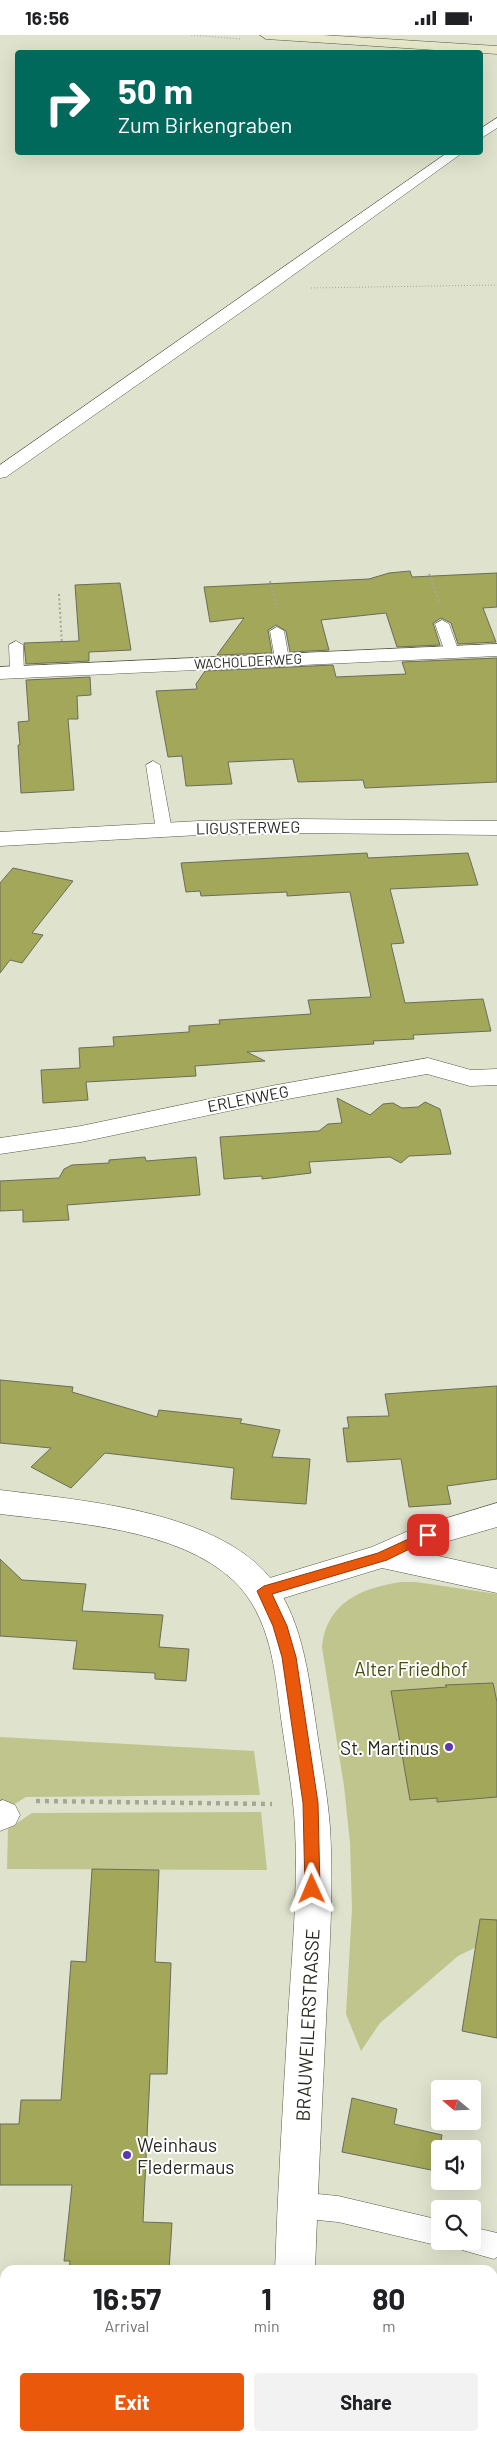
<!DOCTYPE html>
<style>
body{margin:0;font-family:Barlow,sans-serif;background:#f2f2f2;color:#202124;height:100vh;display:flex;flex-direction:column;font-size:19px;white-space:nowrap}
*{box-sizing:border-box;margin:0}
p{font-size:16px;color:#757577}
.icon{flex:none;width:28px;height:28px;fill:none;stroke:currentColor;stroke-width:2;stroke-linecap:round;stroke-linejoin:round}
.map{position:relative;flex:1;overflow:hidden}
.details{position:absolute;left:0px;top:2230px;width:498px;height:176px;display:flex;flex-direction:column;background:#fff;border-radius:15px 15px 0 0;box-shadow:0 5px 20px #0002}
.details>*{flex:none}
.hud{position:absolute;left:15px;top:15px;width:468px;height:105px;border-radius:5px;box-shadow:0 5px 20px #0002;background:#00695c;color:#fff;overflow:hidden}
.needle{width:32px;rotate:289deg}
.fabs{position:absolute;left:431px;top:2045px;display:grid;gap:10px}
.fabs a{display:grid;place-items:center;width:50px;height:50px;border-radius:5px;background:#fff;box-shadow:0 5px 20px #0002;font-size:25px}
.pin{position:absolute;display:grid;place-items:center;width:42px;height:42px;color:#fff;margin:-21px;border-radius:10px;box-shadow:0 2px 8px #0006}
.me{position:absolute;width:55px;margin:-28px;rotate:359deg;stroke-linejoin:round;filter:drop-shadow(0 0 4px #0008)}
.turn{display:flex;align-items:center;gap:18px;height:105px;padding:0 20px;font-size:22px}
.turn .icon{width:65px;height:65px;stroke-width:2.5}
.turn b{display:block;font-size:35px;line-height:42px}
.eta{display:flex;justify-content:space-evenly;align-items:center;height:85px;text-align:center}
.eta b{font-size:30px;font-weight:700;line-height:35px}
.primary-button{display:flex;gap:10px;margin-top:auto;padding:10px 20px}
.primary-button a{flex:1;height:58px;border-radius:5px;background:#ea580c;color:#fff;font-size:20px;font-weight:700;line-height:58px;text-align:center}
.primary-button a+a{background:#f2f2f2;color:#202124}
.status{display:flex;justify-content:space-between;align-items:center;height:35px;padding:0 25px;background:#fff;direction:ltr}
.status svg{height:14px;fill:currentColor}
.map>svg:first-child{display:block}
.green{fill:#c0c58e}
.building{fill:#a2a759;stroke:#6b6d5a}
.lines{fill:none;stroke-linecap:round;stroke-linejoin:round}
.service-casing{stroke:#575946;stroke-width:1}
.minor-casing{stroke:#575946;stroke-width:1}
.tertiary-casing{stroke:#575946;stroke-width:1}
.secondary-casing{stroke:#575946;stroke-width:1}
.path-far2{stroke:#a5a896;stroke-width:1;stroke-dasharray:1 2;stroke-linecap:butt}
.path-far1{stroke:#a5a896;stroke-width:2;stroke-dasharray:2 2.5;stroke-linecap:butt}
.path{stroke:#a5a896;stroke-width:4.5;stroke-dasharray:4 5;stroke-linecap:butt}
.service{fill:#fff;fill-rule:evenodd}
.minor{fill:#fff;fill-rule:evenodd}
.tertiary{fill:#fff;fill-rule:evenodd}
.secondary{fill:#e7e9ca;fill-rule:evenodd}
.route{fill:#ea580c;stroke:#983908}
.poi-dot{fill:#5d37af;stroke:#fff;stroke-width:2}
.labels{text-anchor:middle;dominant-baseline:central;stroke-width:4;stroke-linejoin:round;paint-order:stroke}
.far-street-label{font-size:14px;fill:#292a22;stroke:#fff}
.street-label{font-size:16px;fill:#292a22;stroke:#fff}
.near-park-label{font-size:19px;fill:#494c0f;stroke:#fff}
.near-poi-label{font-size:19px;fill:#292a22;stroke:#fff;text-anchor:end}
.near-street-label{font-size:19px;fill:#292a22;stroke:#fff}
</style>
<div class="status"><b>16:56</b><svg viewBox="0 0 49 12"><path d="M0 12V9h3v3zM5 12V6h3v6zM10 12V3h3v9zM15 12V0h3v12zM26 1h20v11H26zM47 4h2v5h-2z"/></svg></div>
<div class="map">
<svg width="497" height="2406" viewBox="0 0 497 2406">
<rect width="100%" height="100%" fill="#dfe2cc"/>
<g class="green">
<path d="M 401,1547 L 416,1547 L 497,1559 L 497,1902 L 458,1921 L 380,1988 L 361,2016 L 346,1979 L 352,1874 L 350,1808 L 344,1751 L 322,1612 C 326,1568 361,1553 401,1547 Z"/>
<polygon points="0,1702 254,1716 260,1760 26,1762 0,1778"/>
<polygon points="261,1777 267,1835 7,1834 8,1794 32,1778"/>
</g>
<g class="building">
<polygon points="410,536 412,542 497,538 497,572 483,573 496,607 458,609 451,588 441,583 433,588 440,610 397,612 386,578 321,585 329,615 290,617 286,596 276,590 268,595 272,618 217,620 244,583 210,587 204,552 369,544 389,538"/>
<polygon points="120,548 131,615 89,617 89,626 26,629 24,608 79,606 75,550"/>
<polygon points="497,623 497,747 365,753 363,745 298,747 293,724 228,727 232,749 186,751 182,721 168,722 156,656 197,654 196,649 205,636 333,630 336,642 406,639 402,627"/>
<polygon points="90,642 91,660 77,661 78,684 68,684 74,755 21,758 18,710 20,710 18,687 29,686 26,645"/>
<polygon points="367,818 368,823 468,818 478,850 390,854 404,908 391,909 405,968 483,964 491,996 413,1000 414,1004 373,1006 374,1009 247,1017 265,1026 195,1031 196,1041 86,1047 88,1065 43,1068 41,1035 80,1033 79,1013 114,1011 113,1002 189,997 189,991 220,989 219,985 311,979 308,965 371,962 350,857 287,861 287,857 201,861 200,856 186,857 181,828"/>
<polygon points="13,833 73,846 32,898 43,900 22,928 10,925 0,938 0,848"/>
<polygon points="337,1063 370,1080 383,1069 393,1068 402,1073 418,1072 425,1067 440,1074 451,1119 409,1121 401,1128 390,1122 309,1127 311,1138 262,1144 262,1141 224,1144 220,1102 319,1096 328,1089 342,1088"/>
<polygon points="145,1122 146,1126 196,1122 200,1160 67,1170 69,1185 23,1187 23,1175 0,1176 0,1146 59,1143 64,1134 72,1130 109,1128 109,1125"/>
<polygon points="0,1345 73,1352 72,1357 157,1382 159,1375 242,1384 240,1388 280,1395 272,1422 310,1424 306,1469 231,1464 234,1433 105,1418 71,1453 31,1432 51,1413 0,1408"/>
<polygon points="497,1351 497,1444 447,1451 451,1469 409,1472 401,1424 347,1427 343,1393 349,1393 347,1382 389,1381 385,1359"/>
<polygon points="0,1524 22,1545 86,1549 82,1576 163,1580 159,1612 189,1614 186,1646 155,1644 155,1638 73,1634 77,1606 0,1601"/>
<polygon points="493,1648 497,1667 497,1762 437,1767 437,1763 410,1765 391,1656 447,1652 445,1650"/>
<polygon points="92,1834 159,1835 155,1927 171,1928 167,2039 150,2039 143,2187 172,2188 169,2235 69,2235 70,2226 64,2226 72,2150 0,2150 0,2089 19,2089 21,2065 61,2065 71,1926 86,1927"/>
<polygon points="480,1884 497,1885 497,2003 462,1996"/>
<polygon points="352,2063 397,2074 394,2089 442,2100 436,2136 342,2117"/>
</g>
<g class="lines">
<g class="service-casing">
<g id="service">
<polygon points="442,585 449,589 459,617 457,620 452,621 445,617 435,589"/>
<polygon points="277,592 284,596 289,624 282,628 275,624 270,596"/>
<polygon points="16,606 23,610 24,637 17,641 10,637 9,610"/>
<polygon points="153,726 160,730 172,795 164,800 156,795 146,730"/>
<polygon points="297,2157 338,2161 440,2185 440,2206 450,2206 440,2211 338,2187 297,2183 287,2179 283,2170 287,2161"/>
<polygon points="472,2192 497,2198 497,2222 494,2224 462,2215 459,2206 472,2206"/>
</g>
</g>
<g class="minor-casing">
<g id="minor">
<polygon points="497,83 497,93 480,104 480,94"/>
<polygon points="447,118 462,118 271,256 6,442 0,443 0,430"/>
<polygon points="497,609 497,621 0,644 0,632"/>
<polygon points="298,784 497,786 497,800 298,798 199,800 0,811 0,797 199,786"/>
<polygon points="428,1023 471,1035 497,1034 497,1050 470,1051 427,1039 271,1067 81,1107 0,1119 0,1103 81,1091 271,1051"/>
<polygon points="497,1468 497,1492 438,1509 420,1517 497,1534 497,1558 382,1533 264,1569 253,1566 248,1557 253,1548 372,1512 417,1492"/>
<polygon points="3,1765 15,1770 20,1780 15,1790 0,1796 0,1766"/>
</g>
</g>
<g class="tertiary-casing">
<g id="tertiary">
<path d="M 0,1455 C 79,1465 194,1474 256,1528 C 299,1566 307,1629 315,1683 C 320,1719 327,1755 330,1792 C 334,1856 329,1921 326,1986 C 322,2069 318,2152 315,2235 L 275,2235 C 278,2151 283,2067 288,1983 C 292,1919 298,1856 295,1792 C 293,1756 286,1720 281,1683 C 275,1636 271,1582 234,1546 C 178,1493 73,1488 0,1479 Z"/>
<rect x="270" y="2401" width="42" height="5"/>
</g>
</g>
<g class="secondary-casing">
<polygon id="secondary" points="260,0 322,0 497,11 497,19 266,4"/>
</g>
<g class="path-far2">
<polyline points="191,0 240,4"/>
<polyline points="311,253 497,250"/>
</g>
<g class="path-far1">
<polyline points="429,539 440,569"/>
<polyline points="270,546 277,574"/>
<polyline points="59,559 62,610"/>
</g>
<polyline class="path" points="36,1766 272,1769"/>
<use href="#service" class="service"/>
<use href="#minor" class="minor"/>
<use href="#tertiary" class="tertiary"/>
<use href="#secondary" class="secondary"/>
</g>
<polygon class="route" points="428,1495 434,1500 432,1503 387,1525 272,1559 287,1591 296,1622 318,1768 320,1854 318,1858 312,1860 307,1858 305,1854 303,1768 282,1622 273,1591 257,1556 264,1551 378,1518"/>
<g class="poi-dot">
<circle cx="449" cy="1712" r="5"/>
<circle cx="127" cy="2120" r="5"/>
</g>
<g class="labels">
<g class="far-street-label">
<text transform="translate(248 626) rotate(-3)">WACHOLDERWEG</text>
</g>
<g class="street-label">
<text transform="translate(248 792) rotate(-1)">LIGUSTERWEG</text>
<text transform="translate(248 1063) rotate(-11)">ERLENWEG</text>
</g>
<g class="near-park-label">
<text x="411" y="1633">Alter Friedhof</text>
</g>
<g class="near-poi-label">
<text x="439" y="1712">St. Martinus</text>
<text x="137" y="2109" text-anchor="start">Weinhaus<tspan x="137" dy="22">Fledermaus</tspan></text>
</g>
<g class="near-street-label">
<text transform="translate(307 1990) rotate(-87)">BRAUWEILERSTRASSE</text>
</g>
</g>
</svg>
<div class="fabs">
<a><svg class="needle" viewBox="-14 -14 28 28"><path d="M0-13l5 13h-10z" fill="#e53935"/><path d="M0 13l5-13h-10z" fill="#757577"/></svg></a>
<a><svg class="icon" aria-label="sound" viewBox="0 0 24 24"><path d="M4 9h4l5-4v14l-5-4H4zM17 9q2 3 0 6"/></svg></a>
<a><svg class="icon" aria-label="search" viewBox="0 0 24 24"><circle cx="10" cy="10" r="6"/><path d="M15 15l6 6"/></svg></a>
</div>
<div class="pin" style="left:428px;top:1500px;background:#d93025"><svg class="icon" aria-label="arrive" viewBox="0 0 24 24"><path d="M6 21V4h12l-3 4 3 4H6"/></svg></div>
<svg class="me" style="left:312px;top:1854px" viewBox="-20 -20 40 40"><path d="M0-17L14 15 0 8-14 15z" fill="#ea580c" stroke="#fff" stroke-width="4"/></svg>
<div class="hud">
<div class="turn"><svg class="icon" aria-label="right" viewBox="0 0 24 24"><path d="M7 20v-9h11M14 6l5 5-5 5"/></svg><div><b>50 m</b>Zum Birkengraben</div></div>
</div>
<section class="details">
<div class="eta">
<div><b>16:57</b><p>Arrival</p></div>
<div><b>1</b><p>min</p></div>
<div><b>80</b><p>m</p></div>
</div>
<div class="primary-button"><a>Exit</a><a>Share</a></div>
</section>
</div>
